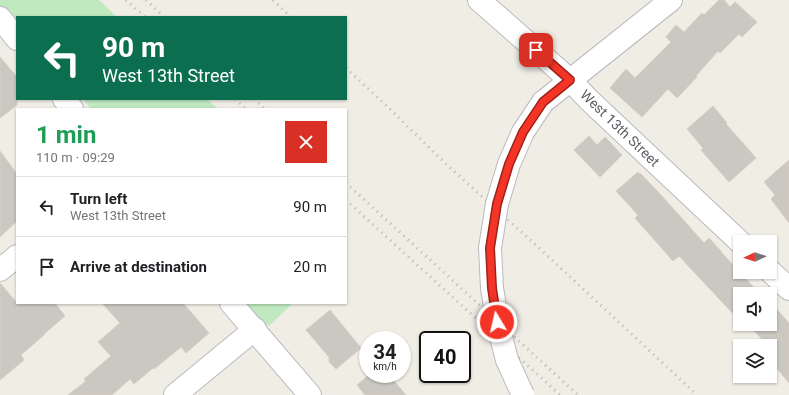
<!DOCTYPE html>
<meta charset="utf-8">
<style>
body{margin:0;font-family:Roboto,sans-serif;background:#f6f6f6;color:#202124;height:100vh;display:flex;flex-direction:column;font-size:15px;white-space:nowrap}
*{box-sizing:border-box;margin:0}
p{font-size:13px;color:#757577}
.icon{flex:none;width:22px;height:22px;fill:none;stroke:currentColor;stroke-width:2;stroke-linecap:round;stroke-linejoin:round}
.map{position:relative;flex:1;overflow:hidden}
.side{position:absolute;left:16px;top:108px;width:331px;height:196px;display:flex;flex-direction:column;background:#fff;border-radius:0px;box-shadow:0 1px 3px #0004}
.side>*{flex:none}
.banner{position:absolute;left:16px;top:16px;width:331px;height:84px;border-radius:0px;box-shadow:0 1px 3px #0004;background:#0b6e4f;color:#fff;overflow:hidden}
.needle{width:26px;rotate:266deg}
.controls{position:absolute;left:733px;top:235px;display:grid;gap:8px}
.controls a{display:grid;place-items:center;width:44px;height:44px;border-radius:0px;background:#fff;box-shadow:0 1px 3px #0004;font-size:20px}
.speed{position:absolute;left:359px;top:331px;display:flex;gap:8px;font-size:20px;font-weight:700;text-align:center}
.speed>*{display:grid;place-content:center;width:52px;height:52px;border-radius:50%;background:#fff;box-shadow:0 1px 3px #0004;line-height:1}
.speed small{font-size:10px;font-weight:400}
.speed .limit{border:2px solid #111;border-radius:6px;background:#fff;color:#111}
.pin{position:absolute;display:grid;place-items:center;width:34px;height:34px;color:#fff;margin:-17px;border-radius:8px;box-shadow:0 2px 6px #0006}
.me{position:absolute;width:44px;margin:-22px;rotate:351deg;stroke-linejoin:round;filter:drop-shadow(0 0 3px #0008)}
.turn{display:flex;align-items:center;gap:14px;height:84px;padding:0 20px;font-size:18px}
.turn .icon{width:52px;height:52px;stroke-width:2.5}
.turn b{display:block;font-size:28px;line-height:34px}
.round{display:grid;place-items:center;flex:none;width:42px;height:42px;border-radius:0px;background:#f6f6f6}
.head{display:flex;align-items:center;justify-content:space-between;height:68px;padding:0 20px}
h1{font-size:24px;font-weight:700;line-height:30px;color:#1e9e55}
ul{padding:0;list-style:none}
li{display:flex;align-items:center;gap:12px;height:60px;padding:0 20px;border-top:1px solid #e0e0e0}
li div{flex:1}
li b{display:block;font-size:15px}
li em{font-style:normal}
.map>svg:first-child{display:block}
.green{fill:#c0e9c0}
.building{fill:#cbc8c2;stroke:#d5cfc3}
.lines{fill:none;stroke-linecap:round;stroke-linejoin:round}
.minor-casing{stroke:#b7bbbf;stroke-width:24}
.minor{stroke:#fff;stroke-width:22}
.rail{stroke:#b4b5b6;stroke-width:3;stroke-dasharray:1 5;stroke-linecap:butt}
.minor-bridge-casing{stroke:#b7bbbf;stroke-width:24;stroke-linecap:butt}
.minor-bridge{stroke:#fff;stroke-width:22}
.route-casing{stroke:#9f2219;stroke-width:10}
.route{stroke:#f43427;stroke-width:7}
.labels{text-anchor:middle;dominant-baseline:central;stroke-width:3;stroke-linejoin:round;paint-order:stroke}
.street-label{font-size:14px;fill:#5c6166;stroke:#fff}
</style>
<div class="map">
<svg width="789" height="395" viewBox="0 0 789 395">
<rect width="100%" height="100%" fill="#f0ede5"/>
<g class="green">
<polygon points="0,0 99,0 117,17 17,17 17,30 0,10"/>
<polygon points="83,99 207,99 218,109 91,109"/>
<polygon points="239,303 293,303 269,326 249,314"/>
</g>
<g class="building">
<polygon points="719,0 724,0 730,7 735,2 757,22 742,37 739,34 720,53 718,51 696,76 697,77 677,98 668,89 642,117 610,88 626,69 635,78 671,42 666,37 676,25 684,32 702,13 704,15"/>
<polygon points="0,57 17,77 17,105 0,118"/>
<polygon points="713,106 727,123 726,124 756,158 729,182 701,150 703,148 687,129"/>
<polygon points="589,136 597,145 605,137 622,155 600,177 574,150"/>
<polygon points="0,151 17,174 17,221 0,237"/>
<polygon points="789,160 789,223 771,199 775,195 764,182"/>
<polygon points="638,172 640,174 640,173 661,195 704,243 709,238 721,251 721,252 760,294 740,294 740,321 679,256 673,261 635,218 638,215 616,191"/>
<polygon points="0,283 17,303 55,303 65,316 44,334 45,334 21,355 24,360 0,380"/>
<polygon points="770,302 789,323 789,383 771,361 778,356 770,348 770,346 768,346 748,324 770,324"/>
<polygon points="102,303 183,303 209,333 186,353 181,347 154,369 153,368 134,384 130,379 112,395 68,395 86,381 84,379 111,356 98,342 120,323"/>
<polygon points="330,310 361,348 336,369 329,362 329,357 306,330"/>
<polygon points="370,374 388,374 406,395 365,395 357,385"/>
</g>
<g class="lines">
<g class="minor-casing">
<g id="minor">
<polyline points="479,0 570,80 589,100 740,242"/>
<polyline points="0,18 17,39"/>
<polyline points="64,99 72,109"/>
<polyline points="543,102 671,0"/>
<polyline points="0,270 17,256"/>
<polyline points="770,271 789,289"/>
<polyline points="231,303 310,395"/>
<polyline points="175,395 255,329"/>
</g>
</g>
<use href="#minor" class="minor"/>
<g class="rail">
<polyline points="126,0 145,17"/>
<polyline points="146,0 164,17"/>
<polyline points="273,0 291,17"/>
<polyline points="346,68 391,110 447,165 537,246 697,395"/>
<polyline points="235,99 246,109"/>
<polyline points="254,99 265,109"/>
<polyline points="346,183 578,395"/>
<polyline points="346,200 560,395"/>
</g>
<g class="minor-bridge-casing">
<polyline id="minor-bridge" points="523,395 507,360 498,325 492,288 490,248 497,204 509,164 523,132 543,102"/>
</g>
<use href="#minor-bridge" class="minor-bridge"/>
</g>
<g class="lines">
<g class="route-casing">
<polyline id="route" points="497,322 492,288 490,248 497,204 509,164 523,132 543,102 570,80 536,50"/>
</g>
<use href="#route" class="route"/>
</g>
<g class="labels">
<g class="street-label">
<text transform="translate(620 128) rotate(44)">West 13th Street</text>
</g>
</g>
</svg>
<div class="controls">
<a><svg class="needle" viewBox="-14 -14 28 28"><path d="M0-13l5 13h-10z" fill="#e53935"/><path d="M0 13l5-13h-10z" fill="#757577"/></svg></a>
<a><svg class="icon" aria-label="sound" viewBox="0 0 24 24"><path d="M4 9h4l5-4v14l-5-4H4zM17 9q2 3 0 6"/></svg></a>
<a><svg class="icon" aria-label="layers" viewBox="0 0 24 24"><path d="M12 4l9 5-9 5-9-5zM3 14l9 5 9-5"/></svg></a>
</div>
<div class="speed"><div>34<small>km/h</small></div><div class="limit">40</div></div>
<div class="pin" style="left:536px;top:50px;background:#d93025"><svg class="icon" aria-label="arrive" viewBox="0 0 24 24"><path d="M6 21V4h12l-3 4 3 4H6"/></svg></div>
<svg class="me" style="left:497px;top:322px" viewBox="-20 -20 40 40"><circle r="17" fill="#f43427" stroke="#fff" stroke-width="3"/><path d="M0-11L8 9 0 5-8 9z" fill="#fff"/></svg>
<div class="banner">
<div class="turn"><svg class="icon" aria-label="left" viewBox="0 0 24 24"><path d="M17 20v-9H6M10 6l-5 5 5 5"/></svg><div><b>90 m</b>West 13th Street</div></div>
</div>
<section class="side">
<div class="head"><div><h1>1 min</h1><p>110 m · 09:29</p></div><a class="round" style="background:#d93025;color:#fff"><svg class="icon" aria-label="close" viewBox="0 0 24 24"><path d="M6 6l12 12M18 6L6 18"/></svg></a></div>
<ul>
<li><svg class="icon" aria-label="left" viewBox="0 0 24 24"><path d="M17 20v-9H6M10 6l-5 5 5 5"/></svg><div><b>Turn left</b><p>West 13th Street</p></div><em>90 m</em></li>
<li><svg class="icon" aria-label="arrive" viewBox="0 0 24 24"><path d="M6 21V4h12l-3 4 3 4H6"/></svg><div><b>Arrive at destination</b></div><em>20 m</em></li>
</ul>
</section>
</div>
